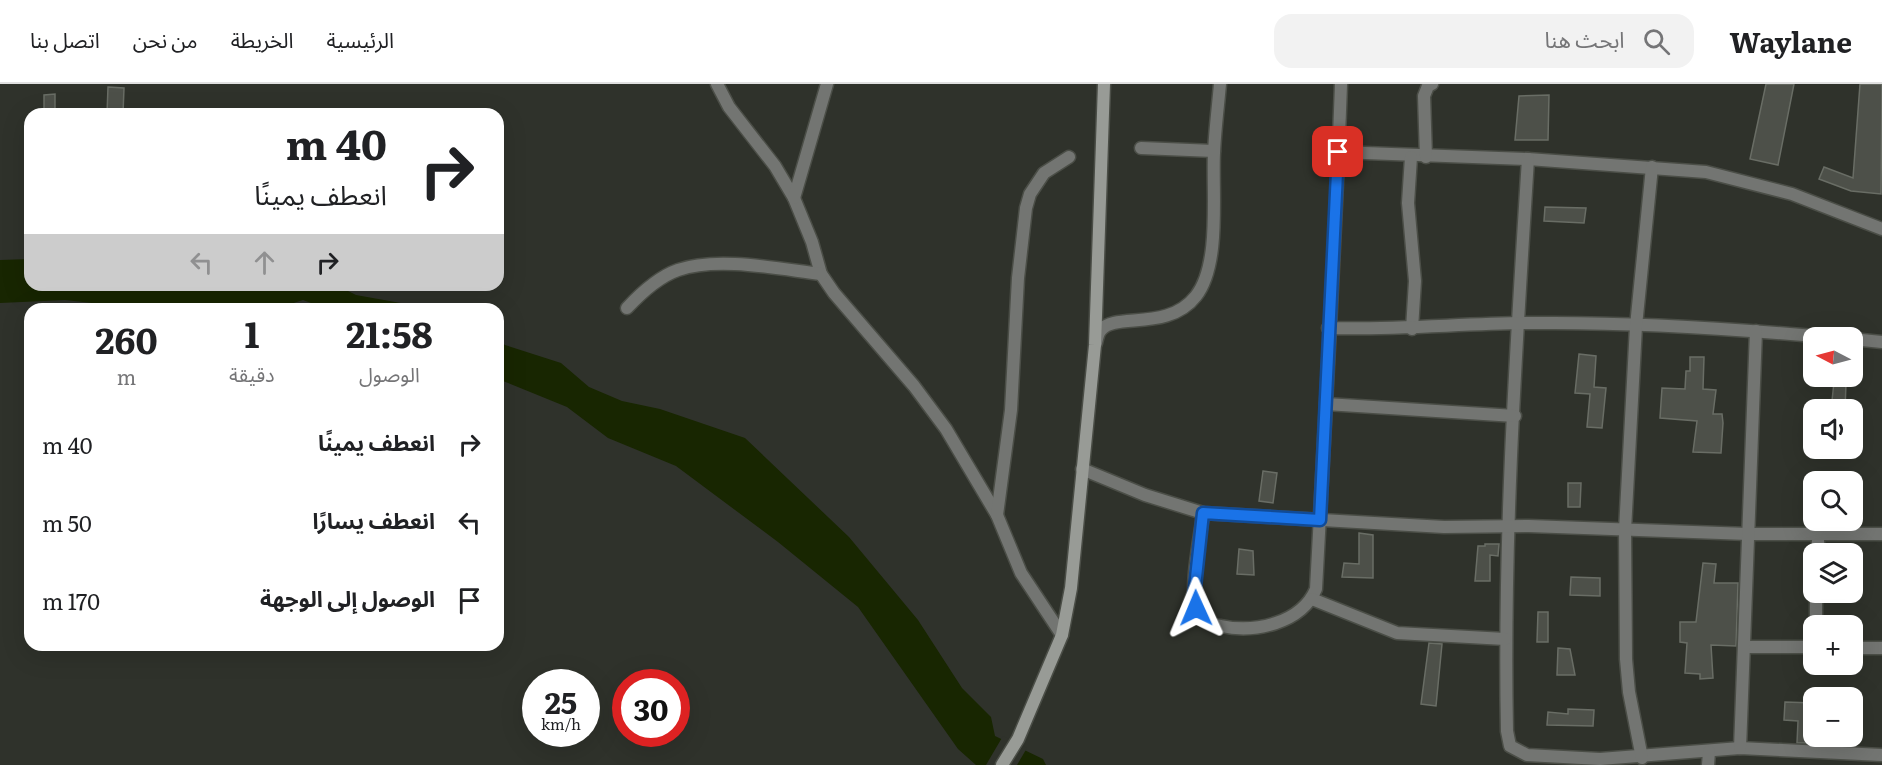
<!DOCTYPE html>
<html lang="ar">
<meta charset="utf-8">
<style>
body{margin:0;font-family:Literata,"Noto Sans Arabic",serif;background:#f2f2f2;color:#202124;direction:rtl;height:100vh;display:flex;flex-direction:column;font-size:22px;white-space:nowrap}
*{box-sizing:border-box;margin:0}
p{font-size:20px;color:#757577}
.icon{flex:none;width:33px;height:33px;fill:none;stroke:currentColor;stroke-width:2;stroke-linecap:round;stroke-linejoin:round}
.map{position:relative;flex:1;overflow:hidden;direction:ltr}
.drawer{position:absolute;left:24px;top:219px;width:480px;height:348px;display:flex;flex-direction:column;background:#fff;border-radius:18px;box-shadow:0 6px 24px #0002;direction:rtl}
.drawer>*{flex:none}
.banner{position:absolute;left:24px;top:24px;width:480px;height:183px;border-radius:18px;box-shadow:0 6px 24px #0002;direction:rtl;background:#fff;color:#202124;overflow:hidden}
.needle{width:39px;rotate:276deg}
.fabs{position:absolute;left:1803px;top:243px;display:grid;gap:12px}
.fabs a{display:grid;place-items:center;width:60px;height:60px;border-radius:12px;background:#fff;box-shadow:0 6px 24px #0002;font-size:30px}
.speed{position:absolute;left:522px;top:585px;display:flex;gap:12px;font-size:30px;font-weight:700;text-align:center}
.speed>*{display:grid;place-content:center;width:78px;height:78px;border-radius:50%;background:#fff;box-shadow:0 6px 24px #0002;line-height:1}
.speed small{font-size:15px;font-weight:400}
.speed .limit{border:9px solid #d22;background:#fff;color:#111}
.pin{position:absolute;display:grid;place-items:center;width:51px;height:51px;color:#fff;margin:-26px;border-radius:12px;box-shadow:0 3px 9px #0006}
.me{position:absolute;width:66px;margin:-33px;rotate:359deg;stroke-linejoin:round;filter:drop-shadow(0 0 4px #0008)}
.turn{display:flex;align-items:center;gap:21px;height:126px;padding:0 18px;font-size:27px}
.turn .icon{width:78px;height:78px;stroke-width:2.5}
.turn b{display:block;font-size:42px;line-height:51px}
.lanes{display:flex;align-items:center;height:57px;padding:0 18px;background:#0003;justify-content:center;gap:30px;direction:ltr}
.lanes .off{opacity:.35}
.eta{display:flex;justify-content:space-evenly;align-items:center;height:102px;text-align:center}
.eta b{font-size:36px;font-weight:700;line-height:42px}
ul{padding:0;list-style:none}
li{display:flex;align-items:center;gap:18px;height:78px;padding:0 18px}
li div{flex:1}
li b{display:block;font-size:22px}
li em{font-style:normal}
header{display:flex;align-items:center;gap:36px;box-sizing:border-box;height:84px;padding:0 30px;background:#fff;border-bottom:2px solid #e0e0e0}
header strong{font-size:28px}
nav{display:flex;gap:33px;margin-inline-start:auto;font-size:21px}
.search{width:420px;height:54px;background:#f2f2f2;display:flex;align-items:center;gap:15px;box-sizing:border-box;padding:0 21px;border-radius:18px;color:#757577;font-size:22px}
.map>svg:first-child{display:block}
.water{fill:#182601}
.pier{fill:#2f322b}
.building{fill:#4d5049;stroke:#696d65;stroke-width:1.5}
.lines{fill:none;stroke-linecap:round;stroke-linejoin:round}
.street-casing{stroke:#4b4e47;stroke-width:15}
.secondary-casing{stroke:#4b4e47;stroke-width:15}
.street{stroke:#737572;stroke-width:12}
.secondary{stroke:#989b96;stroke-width:12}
.route-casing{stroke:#114b97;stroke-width:15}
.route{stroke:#1a73e8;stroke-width:10}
</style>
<header>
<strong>Waylane</strong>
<div class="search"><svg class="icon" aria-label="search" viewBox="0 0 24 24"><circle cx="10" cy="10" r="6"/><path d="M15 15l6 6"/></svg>ابحث هنا</div>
<nav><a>الرئيسية</a><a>الخريطة</a><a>من نحن</a><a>اتصل بنا</a></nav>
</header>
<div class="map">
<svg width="1882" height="681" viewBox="0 0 1882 681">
<rect width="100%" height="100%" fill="#2f322b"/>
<g class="water">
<polygon points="30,175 30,201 336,201 356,211 434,225 327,225 303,216 275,225 146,225 65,216 0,219 0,176"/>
<polygon points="498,255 505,261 561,279 589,303 622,317 660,325 745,354 849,453 918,536 962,604 991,633 995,652 1043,675 1046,681 976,681 958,665 858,523 778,458 676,382 608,354 567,323 498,295"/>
</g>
<polygon class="pier" points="1003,652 1027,664 1017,681 986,681"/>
<g class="building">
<polygon points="1766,0 1794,0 1778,81 1750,75"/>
<polygon points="1860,0 1882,0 1881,110 1851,107 1819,95 1824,83 1853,94"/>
<polygon points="108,3 124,4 123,30 107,30"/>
<polygon points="55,10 55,30 44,30 44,11"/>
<polygon points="1549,11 1548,56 1515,56 1519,12"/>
<polygon points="1545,123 1586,124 1584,139 1544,137"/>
<polygon points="1579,270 1596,272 1594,303 1606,304 1602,344 1587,343 1590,310 1575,309"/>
<polygon points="1690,273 1704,273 1703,305 1716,306 1713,330 1722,330 1723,339 1721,369 1693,368 1697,337 1660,334 1662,304 1685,305 1686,287 1690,287"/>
<polygon points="1834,298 1846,300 1845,326 1831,326"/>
<polygon points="1263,387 1277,389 1273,419 1259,417"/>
<polygon points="1568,399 1581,399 1580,423 1568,423"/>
<polygon points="1359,449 1373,451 1373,494 1342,493 1344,479 1359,480"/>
<polygon points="1485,460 1499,460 1498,472 1490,471 1490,497 1475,497 1478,462 1485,462"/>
<polygon points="1239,465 1253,467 1254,491 1237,490"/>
<polygon points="1703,479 1716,480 1714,499 1738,499 1736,562 1711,561 1713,594 1700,595 1700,590 1685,589 1687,559 1680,558 1680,538 1696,538"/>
<polygon points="1571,493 1600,494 1600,512 1570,511"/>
<polygon points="1538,528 1548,528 1548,558 1537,558"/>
<polygon points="1429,559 1442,560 1436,622 1421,620"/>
<polygon points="1558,564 1570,565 1575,591 1557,591"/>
<polygon points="1785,618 1814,619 1811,659 1797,659 1798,637 1784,636"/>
<polygon points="1568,625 1594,626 1593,642 1547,641 1548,628 1568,630"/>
</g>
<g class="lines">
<g class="street-casing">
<g id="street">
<polyline points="717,0 729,23 775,82 794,114 812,158 821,190 834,209 914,302 946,345 997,431 1021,489 1062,551"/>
<polyline points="1141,64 1214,67"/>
<polyline points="1338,68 1528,75 1706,88 1792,110 1882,145"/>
<polyline points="1411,73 1408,119 1415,197 1412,245"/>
<polyline points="1426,73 1424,12 1428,2 1432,0"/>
<path d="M 1528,75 C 1516,265 1503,457 1507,647 L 1510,662 L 1527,671 L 1600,675 L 1740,664 L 1882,671"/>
<polyline points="794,114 827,0"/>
<path d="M 627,224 C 641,209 658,193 678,186 C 718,172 779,185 821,190"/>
<path d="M 1328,244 C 1398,246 1468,239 1537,239 C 1637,238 1738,245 1837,254"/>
<polyline points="1852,255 1882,258"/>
<path d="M 1096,259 C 1097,255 1098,249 1101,246 C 1115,228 1168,248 1196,212 C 1221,180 1212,108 1214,69 C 1215,46 1218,23 1220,0"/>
<polyline points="1326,320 1515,332"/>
<polyline points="1082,385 1145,411 1203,429 1444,443 1529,442 1748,450 1882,450"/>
<path d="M 1203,429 C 1201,452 1186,515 1200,533 C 1205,540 1213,541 1221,542 C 1254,549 1301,540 1316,505 C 1325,337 1335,168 1341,0"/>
<polyline points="997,431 1011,326 1018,194 1026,124 1030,110 1044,89 1069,73"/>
<polyline points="1818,470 1818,449"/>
<polyline points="1312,515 1397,549 1505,555"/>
<polyline points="1816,542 1816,508"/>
<polyline points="1744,563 1814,563"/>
<polyline points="1852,564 1882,564"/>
<polyline points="1740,664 1756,247"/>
<polyline points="1642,674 1629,608 1626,575 1625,446 1636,242 1652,83"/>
<polyline points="1708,681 1709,668"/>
</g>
</g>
<g class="secondary-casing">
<polyline id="secondary" points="1002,681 1018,655 1062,551 1071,504 1095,261 1104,0"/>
</g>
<use href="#street" class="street"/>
<use href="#secondary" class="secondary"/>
</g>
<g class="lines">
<g class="route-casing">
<polyline id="route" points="1196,524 1194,512 1203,429 1320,436 1338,68"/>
</g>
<use href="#route" class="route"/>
</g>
</svg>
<div class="fabs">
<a><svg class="needle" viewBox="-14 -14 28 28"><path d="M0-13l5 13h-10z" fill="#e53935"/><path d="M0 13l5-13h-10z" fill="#757577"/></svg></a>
<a><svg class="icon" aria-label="sound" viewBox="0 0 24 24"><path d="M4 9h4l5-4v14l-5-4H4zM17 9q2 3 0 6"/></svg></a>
<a><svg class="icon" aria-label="search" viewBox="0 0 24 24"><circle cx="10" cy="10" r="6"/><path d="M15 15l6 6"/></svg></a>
<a><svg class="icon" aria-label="layers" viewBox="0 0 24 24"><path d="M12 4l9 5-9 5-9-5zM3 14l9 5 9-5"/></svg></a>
<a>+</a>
<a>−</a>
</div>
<div class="speed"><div>25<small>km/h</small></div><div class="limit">30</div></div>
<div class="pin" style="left:1338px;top:68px;background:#d93025"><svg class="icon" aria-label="arrive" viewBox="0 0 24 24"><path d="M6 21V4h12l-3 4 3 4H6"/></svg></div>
<svg class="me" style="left:1196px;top:524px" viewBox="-20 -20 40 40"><path d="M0-17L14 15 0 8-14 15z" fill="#1a73e8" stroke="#fff" stroke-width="4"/></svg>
<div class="banner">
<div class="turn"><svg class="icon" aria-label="right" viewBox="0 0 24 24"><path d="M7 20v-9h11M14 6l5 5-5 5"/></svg><div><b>40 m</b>انعطف يمينًا</div></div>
<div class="lanes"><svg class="icon off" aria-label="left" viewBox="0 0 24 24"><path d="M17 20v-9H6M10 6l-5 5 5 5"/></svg><svg class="icon off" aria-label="ahead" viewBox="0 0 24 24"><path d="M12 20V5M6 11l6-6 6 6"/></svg><svg class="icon" aria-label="right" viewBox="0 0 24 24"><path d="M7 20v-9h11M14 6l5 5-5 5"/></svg></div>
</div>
<section class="drawer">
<div class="eta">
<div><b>21:58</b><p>الوصول</p></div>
<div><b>1</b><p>دقيقة</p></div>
<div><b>260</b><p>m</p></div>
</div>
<ul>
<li><svg class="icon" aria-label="right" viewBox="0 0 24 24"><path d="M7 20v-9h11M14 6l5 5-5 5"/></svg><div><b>انعطف يمينًا</b></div><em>40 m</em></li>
<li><svg class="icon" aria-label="left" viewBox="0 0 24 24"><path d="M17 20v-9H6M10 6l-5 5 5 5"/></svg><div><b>انعطف يسارًا</b></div><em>50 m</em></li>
<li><svg class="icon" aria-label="arrive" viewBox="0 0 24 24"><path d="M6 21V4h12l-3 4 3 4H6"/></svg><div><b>الوصول إلى الوجهة</b></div><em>170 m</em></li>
</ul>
</section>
</div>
